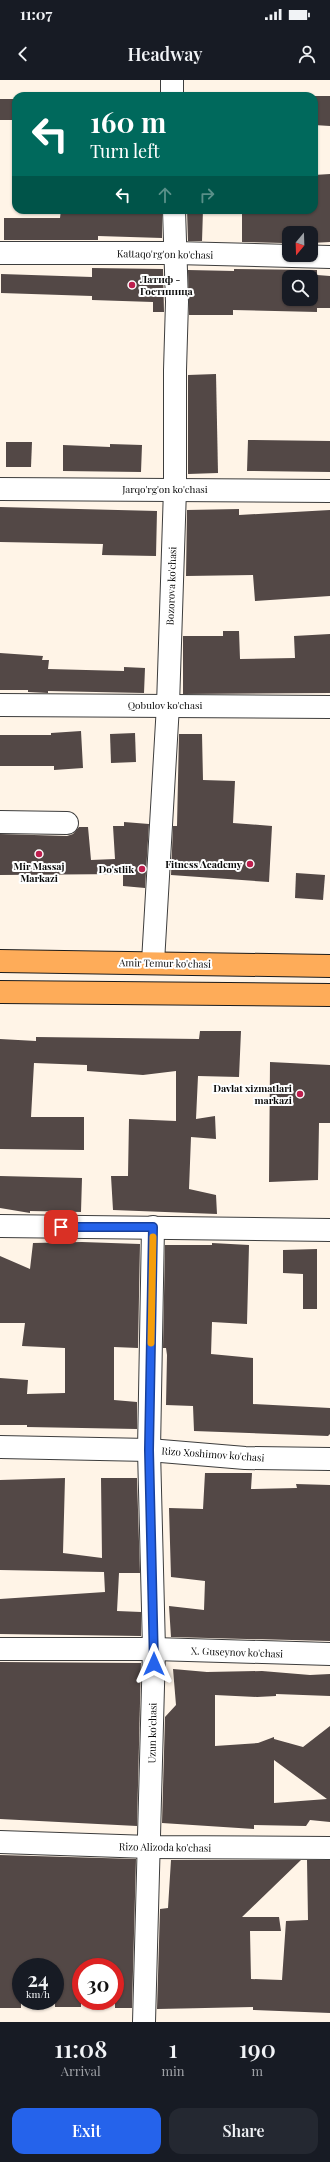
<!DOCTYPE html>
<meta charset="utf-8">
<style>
body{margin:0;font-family:"Playfair Display",serif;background:#242831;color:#f1f3f6;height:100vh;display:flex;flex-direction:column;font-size:15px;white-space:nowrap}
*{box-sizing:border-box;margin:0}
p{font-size:13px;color:#9ea1a6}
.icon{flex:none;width:22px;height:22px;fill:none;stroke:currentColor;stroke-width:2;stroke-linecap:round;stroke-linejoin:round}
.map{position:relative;height:1942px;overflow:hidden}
.sheet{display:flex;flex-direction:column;background:#171b24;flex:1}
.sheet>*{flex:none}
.guide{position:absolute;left:12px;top:12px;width:306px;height:122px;border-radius:12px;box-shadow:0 1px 3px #0004;background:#00695c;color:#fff;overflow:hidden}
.needle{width:26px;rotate:199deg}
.tools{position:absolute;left:282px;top:146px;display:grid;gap:8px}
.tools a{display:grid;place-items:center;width:36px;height:36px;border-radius:8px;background:#171b24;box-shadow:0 1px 3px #0004;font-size:20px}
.speed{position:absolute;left:12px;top:1878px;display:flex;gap:8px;font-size:20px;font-weight:700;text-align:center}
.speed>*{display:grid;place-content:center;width:52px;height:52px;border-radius:50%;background:#171b24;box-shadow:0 1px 3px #0004;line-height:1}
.speed small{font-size:10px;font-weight:400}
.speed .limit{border:6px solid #d22;background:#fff;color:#111}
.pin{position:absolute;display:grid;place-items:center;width:34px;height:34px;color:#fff;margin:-17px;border-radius:8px;box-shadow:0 2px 6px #0006}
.me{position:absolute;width:44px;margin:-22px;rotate:0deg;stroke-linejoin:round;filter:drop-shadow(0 0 3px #0008)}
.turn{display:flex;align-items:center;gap:14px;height:84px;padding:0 12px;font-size:18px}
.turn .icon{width:52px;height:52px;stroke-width:2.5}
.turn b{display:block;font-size:28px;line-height:34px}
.lanes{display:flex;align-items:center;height:38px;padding:0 12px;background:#0003;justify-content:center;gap:20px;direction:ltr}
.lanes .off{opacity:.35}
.eta{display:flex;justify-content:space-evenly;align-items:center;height:68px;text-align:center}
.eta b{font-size:24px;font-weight:600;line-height:28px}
.button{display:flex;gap:8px;margin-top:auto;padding:8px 12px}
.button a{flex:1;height:46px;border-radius:12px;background:#2563eb;color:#fff;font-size:16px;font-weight:600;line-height:46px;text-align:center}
.button a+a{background:#242831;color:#f1f3f6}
.status{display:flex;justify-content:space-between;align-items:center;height:28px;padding:0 20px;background:#171b24;direction:ltr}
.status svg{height:11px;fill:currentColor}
header{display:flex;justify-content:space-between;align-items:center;height:52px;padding:0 12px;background:#171b24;font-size:18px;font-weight:600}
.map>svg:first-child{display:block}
.building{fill:#534846;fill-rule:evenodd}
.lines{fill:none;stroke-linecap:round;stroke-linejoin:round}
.minor-casing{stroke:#3d3d3d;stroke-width:24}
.major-casing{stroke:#1b1b1b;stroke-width:24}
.minor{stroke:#fff;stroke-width:22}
.major{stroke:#feac59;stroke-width:22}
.route-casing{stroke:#184099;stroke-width:10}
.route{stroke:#2563eb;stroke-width:7}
.slow{stroke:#f59e0b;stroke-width:7}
.poi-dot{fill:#be1f4e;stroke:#fff;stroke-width:1.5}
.labels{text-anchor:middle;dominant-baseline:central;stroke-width:4;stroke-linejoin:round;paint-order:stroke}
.street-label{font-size:10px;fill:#0a0a0a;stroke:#fff}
.poi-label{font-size:10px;font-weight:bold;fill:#0a0a0a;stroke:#fff;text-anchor:end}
</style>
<div class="status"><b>11:07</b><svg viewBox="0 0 49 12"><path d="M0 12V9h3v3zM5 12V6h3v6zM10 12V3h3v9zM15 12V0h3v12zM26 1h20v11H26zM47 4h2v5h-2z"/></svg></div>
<header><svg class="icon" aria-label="back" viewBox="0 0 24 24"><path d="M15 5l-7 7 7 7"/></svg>Headway<svg class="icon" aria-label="person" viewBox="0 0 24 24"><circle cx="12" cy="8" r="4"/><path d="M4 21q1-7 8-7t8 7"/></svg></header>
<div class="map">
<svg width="330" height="1942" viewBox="0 0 330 1942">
<rect width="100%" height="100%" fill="#fff4e7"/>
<g class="building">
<polygon points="314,16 330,16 330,46 314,45"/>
<rect x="0" y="19" width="16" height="21"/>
<polygon points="330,94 330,162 311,163 311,153 283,153 283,163 242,162 242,130 314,130 314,95"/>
<polygon points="61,130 162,130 162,158 98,156 98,160 4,160 4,138 60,138"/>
<polygon points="187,130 203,130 202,161 188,161"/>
<polygon points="92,188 163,189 164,232 153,232 153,222 92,220 92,216 1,213 1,194 92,197"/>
<path d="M 234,189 L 317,190 L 317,195 L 330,196 L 330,228 L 317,228 L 317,232 L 233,230 L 233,235 L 189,235 L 188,190 L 234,191 ZM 289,197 L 311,197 L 311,219 L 289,219 Z"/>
<polygon points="216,294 218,393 188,394 188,295"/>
<polygon points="248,360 330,361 330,392 247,391"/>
<polygon points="6,362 32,362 31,387 6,387"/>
<polygon points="110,364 142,365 141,392 63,391 63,365 110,367"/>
<polygon points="0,427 157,431 156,476 102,475 103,464 0,462"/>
<polygon points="239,429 239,435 330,430 330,516 255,521 253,495 186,496 187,430"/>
<polygon points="223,551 239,551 240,579 295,578 294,556 330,554 330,613 183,614 183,556 223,556"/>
<polygon points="0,573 43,576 42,580 49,580 48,589 124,591 124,587 145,588 144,613 48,611 48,613 28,612 28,610 0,610"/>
<polygon points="81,651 83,688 54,690 54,686 0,686 0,655 51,655 51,653"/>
<polygon points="135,653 136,682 111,683 110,654"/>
<polygon points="179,654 202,654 203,700 235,701 233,743 272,746 269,802 171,795 173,746 177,746"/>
<polygon points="124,742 149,744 145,808 123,806 123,794 0,795 0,754 67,756 73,754 79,747 88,747 91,780 115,779 113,746 124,746"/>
<polygon points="296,793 325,795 323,820 295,818"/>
<polygon points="200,951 241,951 239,997 198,996 196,1039 215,1036 216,1059 191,1057 189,1109 216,1115 217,1134 113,1130 111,1096 128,1096 129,1039 176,1041 176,991 143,995 87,991 87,985 34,983 31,1037 84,1037 84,1070 0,1069 0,959 36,961 36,957 199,959"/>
<polygon points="270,982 330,985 330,1043 319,1043 318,1100 269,1102"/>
<polygon points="0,1096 82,1098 81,1132 30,1131 30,1133 0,1128"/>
<polygon points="82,1162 140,1164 138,1268 114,1267 114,1320 137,1322 137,1349 27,1347 27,1345 0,1345 0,1298 28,1300 27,1314 65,1313 65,1268 22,1266 25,1243 0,1243 0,1176 30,1189 33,1163"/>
<polygon points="212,1163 249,1165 247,1244 212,1242 211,1274 253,1278 253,1324 330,1328 330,1354 328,1356 194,1351 193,1326 166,1325 167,1275 166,1268 163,1268 165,1165 212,1165"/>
<polygon points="317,1169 317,1229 303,1229 303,1194 283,1193 283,1170"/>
<polygon points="205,1393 252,1393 251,1409 297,1408 296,1404 330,1405 330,1561 171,1557 169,1526 204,1530 205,1501 171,1497 169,1428 203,1429"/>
<polygon points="65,1398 63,1473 102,1478 101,1398 137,1398 140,1493 119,1493 117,1531 141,1532 141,1556 0,1554 0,1519 105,1512 104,1492 0,1490 0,1400"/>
<polygon points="0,1582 141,1583 137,1746 0,1739"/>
<path d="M 173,1589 L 207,1592 L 262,1591 L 310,1595 L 330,1594 L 330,1616 L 276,1614 L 276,1616 L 257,1617 L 215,1615 L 215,1666 L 258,1663 L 274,1657 L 274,1659 L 303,1667 L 330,1646 L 330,1742 L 310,1740 L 306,1746 L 254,1745 L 254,1749 L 162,1743 L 165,1637 L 176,1625 ZM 274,1680 L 327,1719 L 274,1723 Z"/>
<polygon points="0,1775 136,1779 132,1928 115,1928 115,1887 81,1887 81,1927 55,1927 55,1887 21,1887 21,1928 0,1928"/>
<polygon points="171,1780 301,1780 242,1837 279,1837 281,1851 250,1851 251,1899 282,1900 286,1841 308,1840 307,1780 330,1780 330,1933 253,1930 253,1927 157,1929 160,1829 168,1828"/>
</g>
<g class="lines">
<g class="minor-casing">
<g id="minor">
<polyline points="172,0 172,16"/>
<polyline points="0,173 175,173 330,177"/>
<polyline points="0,409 330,411"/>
<polyline points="0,625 330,627"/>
<polyline points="0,742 67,743"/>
<polyline points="153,882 168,625 175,409 175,290 177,222 174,130"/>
<polyline points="0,1146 330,1150"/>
<polyline points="0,1367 149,1370 245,1378 330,1379"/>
<polyline points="0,1569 154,1569 330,1574"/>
<polyline points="0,1762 150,1767 330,1768"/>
<polyline points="144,1942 154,1569 149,1370 153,1147"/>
</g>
</g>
<g class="major-casing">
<g id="major">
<polyline points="0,881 330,886"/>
<polyline points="0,912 330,915"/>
</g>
</g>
<use href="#minor" class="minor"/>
<use href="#major" class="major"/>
</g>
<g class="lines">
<g class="route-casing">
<polyline id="route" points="61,1147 153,1147 149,1370 154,1584"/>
</g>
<use href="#route" class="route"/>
<polyline class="slow" points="151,1263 153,1157"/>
</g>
<g class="poi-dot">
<circle cx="132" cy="205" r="4"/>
<circle cx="39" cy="774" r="4"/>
<circle cx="250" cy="784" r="4"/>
<circle cx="142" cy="789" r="4"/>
<circle cx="300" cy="1014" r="4"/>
</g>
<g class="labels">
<g class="street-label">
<text transform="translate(165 174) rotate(1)">Kattaqo'rg'on ko'chasi</text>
<text x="165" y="409">Jarqo'rg'on ko'chasi</text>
<text transform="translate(171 506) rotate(-88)">Bozorova ko'chasi</text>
<text x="165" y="625">Qobulov ko'chasi</text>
<text transform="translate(165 883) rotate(1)">Amir Temur ko'chasi</text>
<text transform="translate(213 1374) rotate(4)">Rizo Xoshimov ko'chasi</text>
<text transform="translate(237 1572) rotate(2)">X. Guseynov ko'chasi</text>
<text transform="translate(152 1653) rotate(-89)">Uzun ko'chasi</text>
<text transform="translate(165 1767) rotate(1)">Rizo Alizoda ko'chasi</text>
</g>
<g class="poi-label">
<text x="140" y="199" text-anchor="start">Латиф -<tspan x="140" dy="12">Гостиница</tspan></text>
<text x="242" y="784">Fitness Academy</text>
<text x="39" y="786" text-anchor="middle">Mir Massaj<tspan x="39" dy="12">Markazi</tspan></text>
<text x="134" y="789">Do'stlik</text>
<text x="292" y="1008">Davlat xizmatlari<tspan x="292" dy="12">markazi</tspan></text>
</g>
</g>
</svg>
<div class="tools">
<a><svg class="needle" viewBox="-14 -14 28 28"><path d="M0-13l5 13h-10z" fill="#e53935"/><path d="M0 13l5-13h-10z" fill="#9ea1a6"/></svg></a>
<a><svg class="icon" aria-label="search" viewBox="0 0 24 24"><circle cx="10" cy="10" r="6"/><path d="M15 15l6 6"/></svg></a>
</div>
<div class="speed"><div>24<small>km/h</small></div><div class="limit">30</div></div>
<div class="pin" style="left:61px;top:1147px;background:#d93025"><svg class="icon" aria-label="arrive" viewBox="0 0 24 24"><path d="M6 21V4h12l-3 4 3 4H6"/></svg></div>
<svg class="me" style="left:154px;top:1584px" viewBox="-20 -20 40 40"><path d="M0-17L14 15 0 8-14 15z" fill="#2563eb" stroke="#fff" stroke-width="4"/></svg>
<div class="guide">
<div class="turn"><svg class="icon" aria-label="left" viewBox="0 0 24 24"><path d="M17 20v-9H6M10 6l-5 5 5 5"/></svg><div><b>160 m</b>Turn left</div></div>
<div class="lanes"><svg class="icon" aria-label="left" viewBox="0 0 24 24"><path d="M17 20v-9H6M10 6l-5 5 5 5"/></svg><svg class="icon off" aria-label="ahead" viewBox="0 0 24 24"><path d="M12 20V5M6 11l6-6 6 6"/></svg><svg class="icon off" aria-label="right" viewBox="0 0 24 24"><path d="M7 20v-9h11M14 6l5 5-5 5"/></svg></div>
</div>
</div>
<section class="sheet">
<div class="eta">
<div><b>11:08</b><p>Arrival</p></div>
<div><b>1</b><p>min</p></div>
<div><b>190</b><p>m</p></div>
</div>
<div class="button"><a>Exit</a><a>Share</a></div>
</section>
